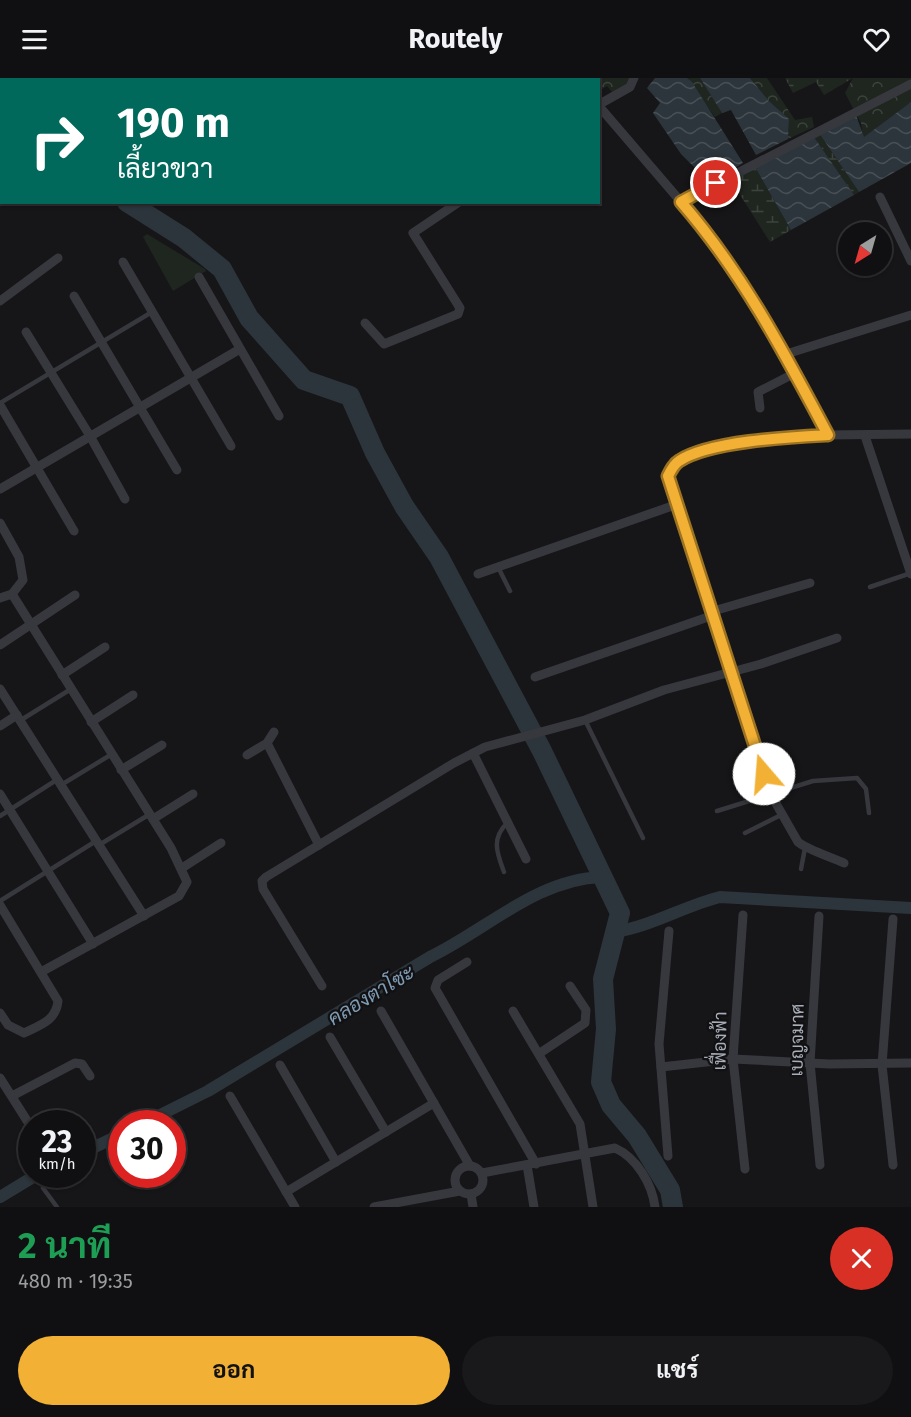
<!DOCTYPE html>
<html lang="th">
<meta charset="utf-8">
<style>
body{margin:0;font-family:"Fira Sans",Sarabun,sans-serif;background:#19191b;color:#f1f3f6;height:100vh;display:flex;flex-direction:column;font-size:22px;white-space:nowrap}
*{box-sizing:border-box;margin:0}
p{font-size:20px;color:#9c9d9f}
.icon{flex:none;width:33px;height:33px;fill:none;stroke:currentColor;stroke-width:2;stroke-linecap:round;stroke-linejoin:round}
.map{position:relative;height:1129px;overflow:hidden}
.side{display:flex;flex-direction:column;background:#101012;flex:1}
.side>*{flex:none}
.hud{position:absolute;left:0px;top:0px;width:600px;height:126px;box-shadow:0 2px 4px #0004,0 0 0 2px #303032;background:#00695c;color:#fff;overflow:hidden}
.needle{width:39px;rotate:217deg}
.buttons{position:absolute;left:838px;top:144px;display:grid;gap:12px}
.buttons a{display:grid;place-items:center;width:54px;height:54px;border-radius:50%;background:#101012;box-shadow:0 2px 4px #0004,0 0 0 2px #303032;font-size:30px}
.speed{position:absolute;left:18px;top:1032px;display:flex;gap:12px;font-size:30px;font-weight:700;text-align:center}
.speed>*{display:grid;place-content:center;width:78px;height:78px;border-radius:50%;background:#101012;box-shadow:0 2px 4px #0004,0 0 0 2px #303032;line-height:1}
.speed small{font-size:15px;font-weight:400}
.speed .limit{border:9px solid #d22;background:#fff;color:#111}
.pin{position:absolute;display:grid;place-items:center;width:51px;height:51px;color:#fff;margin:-26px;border:3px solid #fff;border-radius:50%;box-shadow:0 2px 6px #0007}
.me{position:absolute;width:66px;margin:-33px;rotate:342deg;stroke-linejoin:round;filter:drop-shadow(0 0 4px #0008)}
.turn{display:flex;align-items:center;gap:21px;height:126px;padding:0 18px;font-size:27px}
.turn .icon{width:78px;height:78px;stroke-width:2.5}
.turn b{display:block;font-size:42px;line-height:51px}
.round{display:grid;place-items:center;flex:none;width:63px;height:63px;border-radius:32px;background:#19191b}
.head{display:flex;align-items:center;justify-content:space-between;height:102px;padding:0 18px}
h1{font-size:36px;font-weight:700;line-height:45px;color:#1e9e55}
.cta{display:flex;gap:12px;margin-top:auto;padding:12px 18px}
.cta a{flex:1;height:69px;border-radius:36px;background:#f2b134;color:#111;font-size:24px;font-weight:700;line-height:69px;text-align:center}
.cta a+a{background:#19191b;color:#f1f3f6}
header{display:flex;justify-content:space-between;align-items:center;height:78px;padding:0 18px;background:#101012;font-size:27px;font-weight:700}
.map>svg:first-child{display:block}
.green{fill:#1e261f}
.forest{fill:url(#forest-crowns)}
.wetland{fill:url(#wetland-marsh)}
.water{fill:url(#water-waves)}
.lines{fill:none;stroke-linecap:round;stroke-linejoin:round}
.canal{stroke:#2c353c;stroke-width:12}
.river{stroke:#2c353c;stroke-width:20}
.service{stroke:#37383d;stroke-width:4.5}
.minor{stroke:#37383d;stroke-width:9}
.route-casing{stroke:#9d7322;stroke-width:15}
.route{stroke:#f2b134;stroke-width:10}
.labels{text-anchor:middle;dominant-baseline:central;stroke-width:4.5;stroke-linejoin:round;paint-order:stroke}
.street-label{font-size:18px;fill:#a8adb8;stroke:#111113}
.water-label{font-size:20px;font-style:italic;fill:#7f9bb3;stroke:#111113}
</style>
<header><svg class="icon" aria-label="menu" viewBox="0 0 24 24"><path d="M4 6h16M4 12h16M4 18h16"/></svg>Routely<svg class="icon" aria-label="heart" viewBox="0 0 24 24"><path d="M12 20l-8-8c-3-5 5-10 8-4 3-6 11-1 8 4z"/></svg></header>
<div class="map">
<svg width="911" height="1129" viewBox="0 0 911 1129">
<defs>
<pattern id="forest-crowns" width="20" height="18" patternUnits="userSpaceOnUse" patternTransform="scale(1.5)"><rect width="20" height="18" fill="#1e261f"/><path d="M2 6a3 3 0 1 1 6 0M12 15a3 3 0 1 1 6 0" fill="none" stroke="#3c433d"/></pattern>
<pattern id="wetland-marsh" width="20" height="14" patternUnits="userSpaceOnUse" patternTransform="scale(1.5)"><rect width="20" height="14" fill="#1e261f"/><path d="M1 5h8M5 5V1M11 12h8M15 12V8" fill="none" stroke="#3c433d"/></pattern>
<pattern id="water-waves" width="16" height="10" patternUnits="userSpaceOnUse" patternTransform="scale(1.5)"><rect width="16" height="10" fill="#2c353c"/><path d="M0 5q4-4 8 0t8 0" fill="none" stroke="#485056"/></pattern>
</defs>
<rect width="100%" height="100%" fill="#161618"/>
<polygon class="green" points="147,156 205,191 206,193 173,213 143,159"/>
<g class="forest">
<polygon points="584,0 637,0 618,21 607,8 599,13 598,2"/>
<polygon points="687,0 700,0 722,35 715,39"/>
<polygon points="750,0 767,0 795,42 812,39 814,49 788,61 789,41 769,23"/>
<polygon points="853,0 911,0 911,24 863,60 861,45 845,15"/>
</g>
<g class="wetland">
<polygon points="785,0 853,0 824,17 816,4 793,15"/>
<polygon points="819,55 859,114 854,117 814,59"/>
<polygon points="755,89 791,152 770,164 730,101"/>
</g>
<g class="water">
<polygon points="655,0 687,0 692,4 743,85 717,101 707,102 681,76 653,35 660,25 647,10"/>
<polygon points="700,0 750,0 769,23 789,41 788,61 756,77 731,32 722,35"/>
<polygon points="911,24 911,85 859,114 819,55 856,37 864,59"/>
<polygon points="814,59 854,117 791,152 755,89"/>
</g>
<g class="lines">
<g class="canal">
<path d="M 614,854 C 650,849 684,828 720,819 L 911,830"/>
<path d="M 142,1046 L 208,1013 L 430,879 C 486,852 537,801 602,799"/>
<polyline points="82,1075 122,1056"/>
<polyline points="0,1119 38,1096"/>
</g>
<g class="river">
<polyline points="0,88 2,88"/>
<polyline points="127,124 184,160 222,191 249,240 304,302 350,318 375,375 404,428 439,479 542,673 620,835 603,901 606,951 601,1004 611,1027 637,1058 670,1112 673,1129"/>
</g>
<g class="service">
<polyline points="563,0 565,2"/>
<polyline points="0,325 152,234"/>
<polyline points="498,489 510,513"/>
<polyline points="870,509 911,495"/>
<polyline points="21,642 71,611"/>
<polyline points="585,642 643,760"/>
<polyline points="61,707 112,676"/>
<polyline points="717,733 813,703 857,700 866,711 869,735"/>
<polyline points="0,738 58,701"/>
<polyline points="745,755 781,737"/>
<polyline points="99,767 150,736"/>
<polyline points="801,791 805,770"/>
<path d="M 504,794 C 497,775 491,761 507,745"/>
<polyline points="0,823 96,763"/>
<polyline points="43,1110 57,1129"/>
</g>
<g class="minor">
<polyline points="151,0 152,2"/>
<polyline points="238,0 239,2"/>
<polyline points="322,0 323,2"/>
<polyline points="577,0 578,2"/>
<polyline points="42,2 45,0"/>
<polyline points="223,2 226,0"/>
<polyline points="0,27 2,26"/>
<polyline points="598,27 706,153 743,206 827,357 911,356"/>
<polyline points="598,27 630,9 634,0"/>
<polyline points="880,119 911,183"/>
<polyline points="681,124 911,6"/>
<polyline points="123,184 231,368"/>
<polyline points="199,199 279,338"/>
<polyline points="74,218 177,392"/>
<polyline points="0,223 58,180"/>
<polyline points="365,245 384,266 458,236 460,230 413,155 459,124"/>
<polyline points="26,254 90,358 125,421"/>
<polyline points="783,277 911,237"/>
<polyline points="0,327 74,453"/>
<polyline points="760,330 758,314 795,295"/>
<path d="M 827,357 C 790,359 686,363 668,397 L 770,715 L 798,764 C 808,772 831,779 844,785"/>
<polyline points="865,358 911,496"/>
<polyline points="0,411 240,271"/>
<polyline points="0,445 19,479 23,502 12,516 0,520"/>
<polyline points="478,496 675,427"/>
<polyline points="12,516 171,770 187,804 179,818 41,894"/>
<polyline points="710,534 810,505"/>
<polyline points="0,567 75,517"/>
<polyline points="62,597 105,569"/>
<polyline points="535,599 711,538"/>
<polyline points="0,611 144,838"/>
<polyline points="91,644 133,617"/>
<polyline points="0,648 17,637"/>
<polyline points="267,665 319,767"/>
<polyline points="473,675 526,781"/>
<polyline points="247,677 267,665 274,654"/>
<polyline points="121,692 162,667"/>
<polyline points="0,716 93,866"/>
<polyline points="153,741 193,716"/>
<polyline points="182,790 221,765"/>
<path d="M 0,827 L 58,923 C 56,943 40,947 24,955 L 8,947 L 0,935"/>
<polyline points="743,837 733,981 745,1091"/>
<polyline points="819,838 810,985 820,1087"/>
<polyline points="893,841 882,987 893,1087"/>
<polyline points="467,884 438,902 435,910 536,1086"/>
<polyline points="322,908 263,811 262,803 266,799 454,685 485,669 585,642 664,612 761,586 837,560"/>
<polyline points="381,933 470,1088"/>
<polyline points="513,933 580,1046 593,1129"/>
<polyline points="330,959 386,1054"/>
<polyline points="540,975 585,945 586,932 570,908"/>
<polyline points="280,987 336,1084"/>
<polyline points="661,989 733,981 829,986 911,985"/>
<polyline points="0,1000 31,1049"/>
<polyline points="12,1018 75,985 82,986 90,998"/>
<polyline points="230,1018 295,1129"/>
<polyline points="668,1078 659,966 669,853"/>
<polyline points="527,1087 534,1129"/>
<circle cx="469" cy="1102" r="14"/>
<path d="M 482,1095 L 615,1070 C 637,1080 652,1106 655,1129"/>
<polyline points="286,1114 434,1025"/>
<polyline points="471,1116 473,1129"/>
<polyline points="374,1129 460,1113"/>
</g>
</g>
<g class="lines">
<g class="route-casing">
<path id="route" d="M 716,105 L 681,124 C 742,194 785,276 828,357 C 791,359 709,363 679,383 C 674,386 671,392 668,398 L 764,696"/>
</g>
<use href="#route" class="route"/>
</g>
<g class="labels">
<g class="street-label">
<text transform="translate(797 962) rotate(-89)">เบญจมาศ</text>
<text transform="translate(720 963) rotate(-89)">เฟื่องฟ้า</text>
</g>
<g class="water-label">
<text transform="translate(371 917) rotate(-31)">คลองตาโซะ</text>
</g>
</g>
</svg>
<div class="buttons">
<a><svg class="needle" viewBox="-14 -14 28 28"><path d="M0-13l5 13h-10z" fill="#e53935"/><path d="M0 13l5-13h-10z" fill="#9c9d9f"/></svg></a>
</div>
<div class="speed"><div>23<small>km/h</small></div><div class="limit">30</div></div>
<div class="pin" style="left:716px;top:105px;background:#d93025"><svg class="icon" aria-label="arrive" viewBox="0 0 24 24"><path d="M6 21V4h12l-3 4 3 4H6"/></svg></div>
<svg class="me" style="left:764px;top:696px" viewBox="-20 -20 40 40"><circle r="19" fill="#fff"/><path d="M0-13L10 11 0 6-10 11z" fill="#f2b134"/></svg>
<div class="hud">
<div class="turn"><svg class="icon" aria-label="right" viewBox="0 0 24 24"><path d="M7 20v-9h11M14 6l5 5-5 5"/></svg><div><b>190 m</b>เลี้ยวขวา</div></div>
</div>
</div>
<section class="side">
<div class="head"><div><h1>2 นาที</h1><p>480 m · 19:35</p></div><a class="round" style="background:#d93025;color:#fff"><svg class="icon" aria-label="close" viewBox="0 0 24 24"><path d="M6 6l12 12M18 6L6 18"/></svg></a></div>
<div class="cta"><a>ออก</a><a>แชร์</a></div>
</section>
